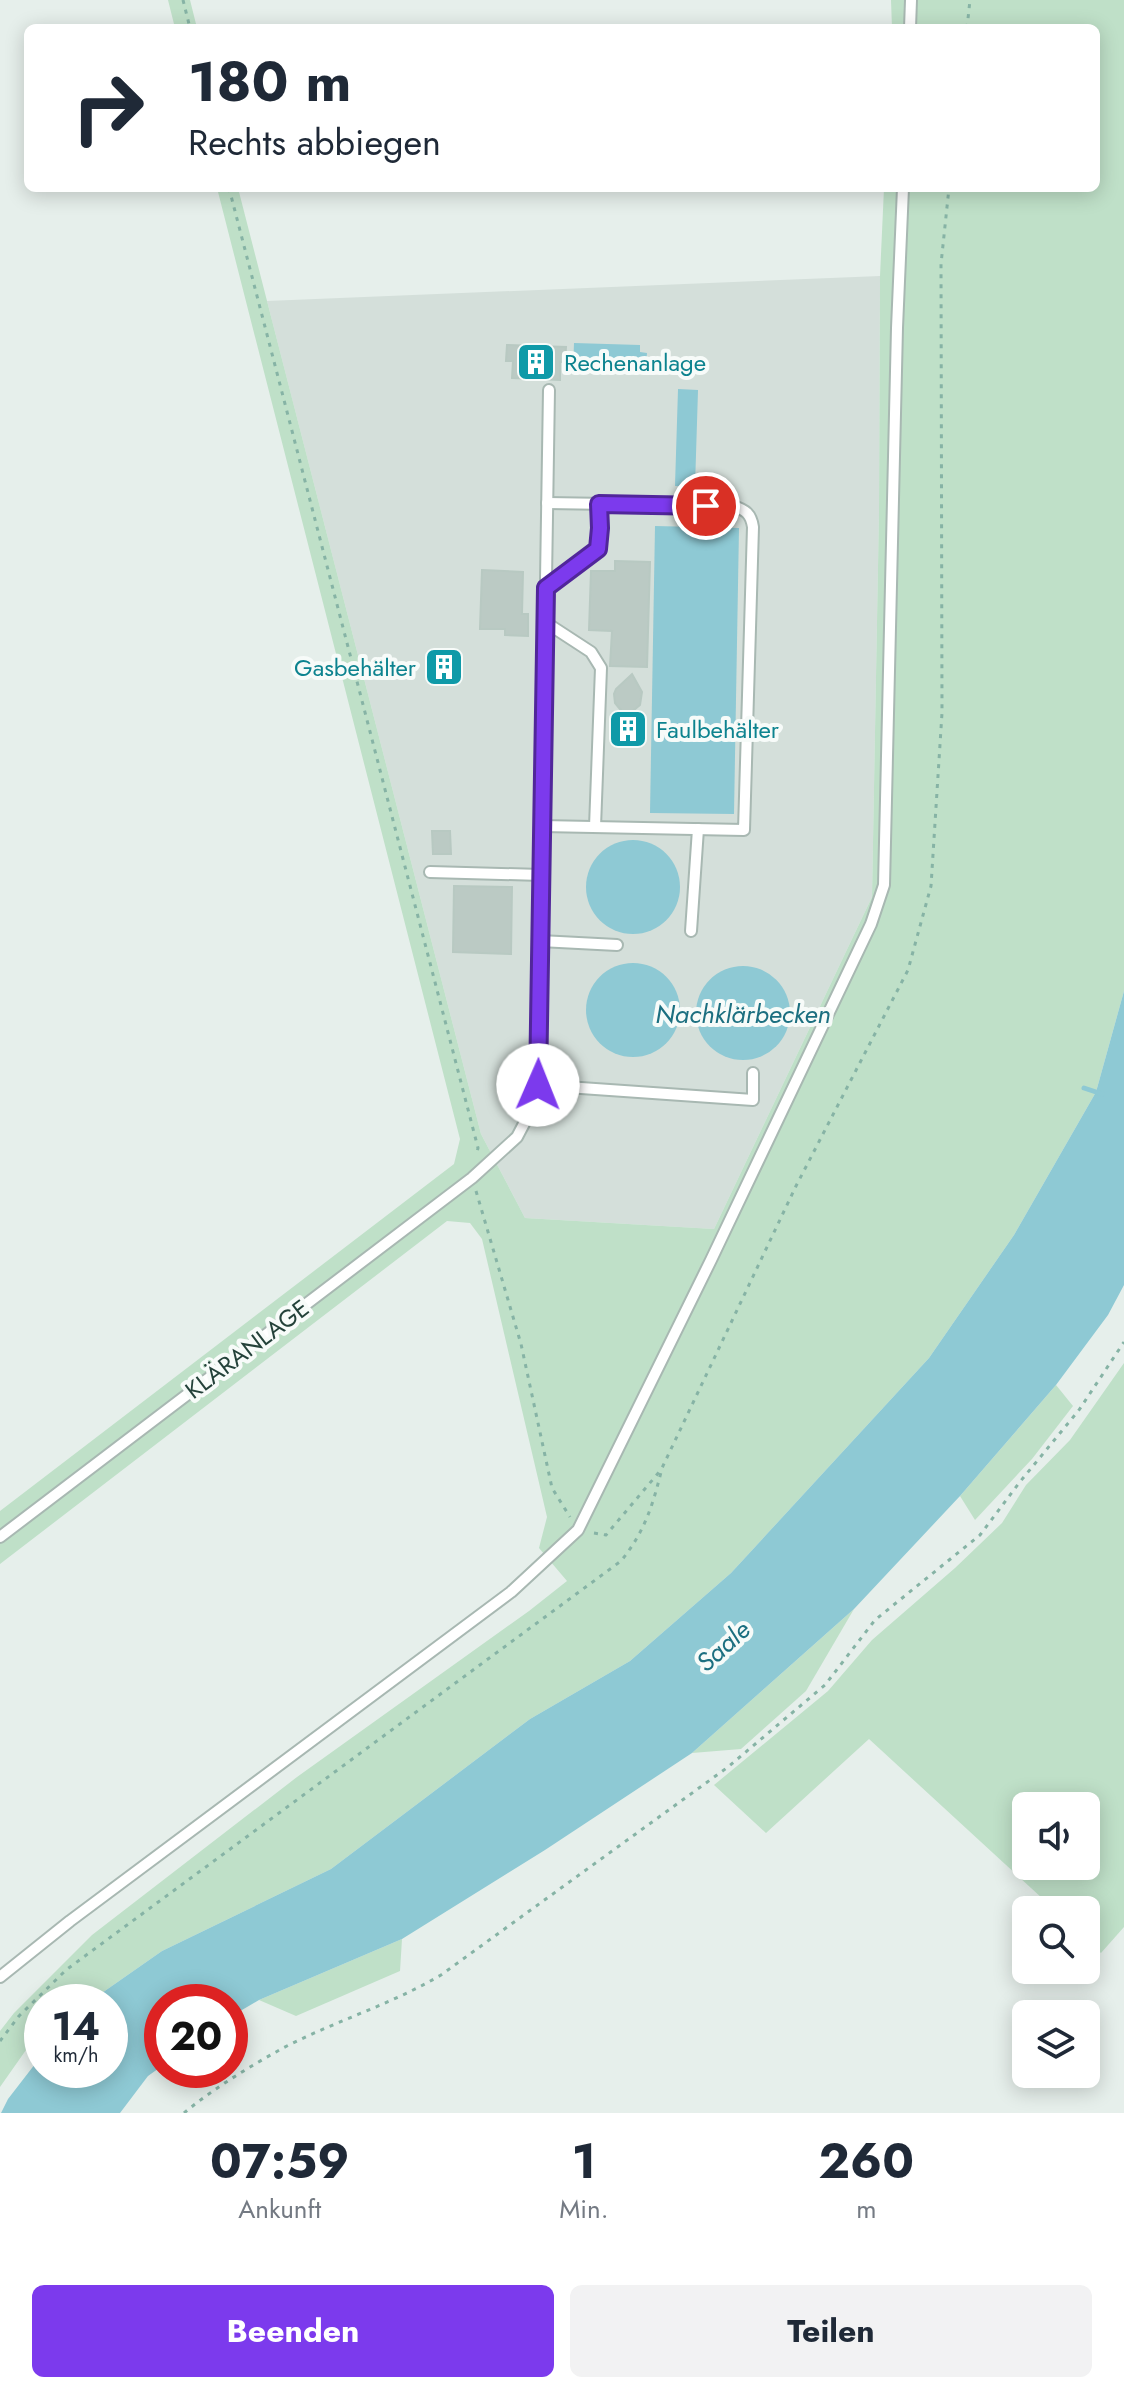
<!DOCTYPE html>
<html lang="de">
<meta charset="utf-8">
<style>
body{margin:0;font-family:Jost,sans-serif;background:#f2f2f3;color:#1f2937;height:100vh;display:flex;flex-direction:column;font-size:30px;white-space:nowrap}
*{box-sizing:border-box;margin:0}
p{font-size:26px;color:#747a83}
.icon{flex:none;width:44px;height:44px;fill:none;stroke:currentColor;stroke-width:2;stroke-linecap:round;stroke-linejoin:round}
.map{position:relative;height:2113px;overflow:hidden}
.details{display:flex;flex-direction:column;background:#fff;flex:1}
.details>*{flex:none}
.banner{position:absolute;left:24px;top:24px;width:1076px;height:168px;border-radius:12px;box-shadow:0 4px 20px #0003;background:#fff;color:#1f2937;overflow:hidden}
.controls{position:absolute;left:1012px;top:1792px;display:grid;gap:16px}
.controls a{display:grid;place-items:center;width:88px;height:88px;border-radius:12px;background:#fff;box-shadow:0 4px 20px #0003;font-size:40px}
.speed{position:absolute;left:24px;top:1984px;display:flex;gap:16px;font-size:40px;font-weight:700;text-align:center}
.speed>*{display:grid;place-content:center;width:104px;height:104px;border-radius:50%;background:#fff;box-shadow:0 4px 20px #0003;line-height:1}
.speed small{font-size:20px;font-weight:400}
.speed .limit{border:12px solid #d22;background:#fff;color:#111}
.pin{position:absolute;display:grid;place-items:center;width:68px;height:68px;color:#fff;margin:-34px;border:4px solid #fff;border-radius:50%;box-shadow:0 2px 8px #0007}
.me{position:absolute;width:88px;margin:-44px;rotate:1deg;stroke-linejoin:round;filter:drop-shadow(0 0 6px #0008)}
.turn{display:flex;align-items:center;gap:28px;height:168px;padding:0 32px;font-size:36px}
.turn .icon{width:104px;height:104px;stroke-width:2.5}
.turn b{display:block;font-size:56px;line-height:68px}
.eta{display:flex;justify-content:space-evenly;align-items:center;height:136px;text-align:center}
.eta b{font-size:48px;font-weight:700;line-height:56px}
.button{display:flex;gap:16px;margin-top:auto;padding:16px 32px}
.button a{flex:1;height:92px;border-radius:12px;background:#7c3aed;color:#fff;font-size:32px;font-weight:700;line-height:92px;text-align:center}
.button a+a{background:#f2f2f3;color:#1f2937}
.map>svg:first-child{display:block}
.built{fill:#d4dfda}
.green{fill:#bfe0c8;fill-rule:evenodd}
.water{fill:#8ec9d4}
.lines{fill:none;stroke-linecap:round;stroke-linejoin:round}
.stream{stroke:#8ec9d4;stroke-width:5}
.building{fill:#bbcac4;stroke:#b8c9c2;stroke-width:2}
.lane-casing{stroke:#a8b8b2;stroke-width:14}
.path{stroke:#86b3a5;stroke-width:3;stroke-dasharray:4 6;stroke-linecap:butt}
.lane{stroke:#fff;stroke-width:10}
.route-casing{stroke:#51269a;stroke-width:20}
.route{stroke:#7c3aed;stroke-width:14}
.labels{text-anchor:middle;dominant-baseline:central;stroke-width:8;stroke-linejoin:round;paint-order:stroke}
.culture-label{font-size:24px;fill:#0d838f;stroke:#f7fbf9;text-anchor:start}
.street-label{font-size:24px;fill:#24423a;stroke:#f7fbf9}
.water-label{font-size:26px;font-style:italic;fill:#1c6f80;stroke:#f7fbf9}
</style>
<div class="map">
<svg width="1124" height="2113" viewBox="0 0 1124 2113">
<rect width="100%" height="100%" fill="#e6efeb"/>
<polygon class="built" points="880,276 879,511 872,897 714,1229 525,1218 481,1134 267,301"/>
<g class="green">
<polygon points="168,0 190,0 197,28 175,28"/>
<polygon points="891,0 1124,0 1124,991 1096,1092 1014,1235 929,1358 731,1573 630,1661 530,1719 331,1869 162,1951 89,2002 79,2002 82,1990 71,2002 42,2002 42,2033 26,2050 0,2087 0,2031 14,2013 92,1935 297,1777 529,1611 567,1581 539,1548 547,1517 482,1239 470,1223 447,1221 0,1564 0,1511 454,1164 460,1139 217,188 238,188 481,1134 525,1218 714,1229 872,897 879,511 880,276 884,188 1096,188 1096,28 892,28"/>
<path d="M 1124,1363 L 1124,1927 L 1101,1953 L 1086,1939 L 1086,1910 L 1055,1910 L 869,1739 L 766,1833 L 714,1785 L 828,1691 L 872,1640 L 955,1568 L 1002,1523 L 1026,1485 L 1070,1440 ZM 1026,1806 L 1086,1806 L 1086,1866 L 1026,1866 Z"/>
<polygon points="1056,1385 1073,1406 1032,1459 975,1520 960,1496"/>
<polygon points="854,1609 806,1691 741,1749 692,1753"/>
<polygon points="402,1939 400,1971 296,2016 259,2000"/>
</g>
<g class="water">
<polygon points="574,343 640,345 640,352 647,353 646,365 639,365 638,371 573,369"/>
<polygon points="678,389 698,390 695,487 675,486"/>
<polygon points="655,526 739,528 734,814 650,813"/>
<circle cx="633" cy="887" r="47"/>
<circle cx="633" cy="1010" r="47"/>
<circle cx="743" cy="1013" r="47"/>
<polygon points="1124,991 1124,1285 1108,1315 1056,1385 960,1496 854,1609 692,1753 545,1850 402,1939 259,2000 230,2017 230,2002 162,2002 162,2066 148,2076 120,2113 1,2113 8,2099 42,2055 42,2070 110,2070 110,2002 89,2002 162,1951 331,1869 530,1719 630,1661 731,1573 929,1358 1014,1235 1096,1092"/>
</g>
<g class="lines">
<polyline class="stream" points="1084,1088 1102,1094"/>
</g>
<g class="building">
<polygon points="507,345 566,347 565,362 560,362 560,380 512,378 513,361 506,361"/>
<polygon points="615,561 650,562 647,667 610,666 612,631 589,630 591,571 615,571"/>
<polygon points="482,570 523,572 522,614 528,614 528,636 505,635 505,629 480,629"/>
<circle cx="444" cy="669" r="16"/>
<polygon points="632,674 642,692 640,705 634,710 642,725 643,731 635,742 628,744 619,740 614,732 616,721 624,714 615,703 614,694 616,689"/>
<polygon points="432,831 450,831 451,854 433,854"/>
<polygon points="454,886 512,887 511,954 453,952"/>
</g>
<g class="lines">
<g class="lane-casing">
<g id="lane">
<polyline points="910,28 911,0"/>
<polyline points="546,588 598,549 600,528 599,504"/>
<polyline points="545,622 591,652 601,668 595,827"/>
<path d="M 542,826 L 744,830 L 753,527 C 751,514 746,510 733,506 L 547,503"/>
<polyline points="430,872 541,875"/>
<polyline points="691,931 698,829"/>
<polyline points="540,941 617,945"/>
<polyline points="538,1085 753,1100 753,1073"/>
<polyline points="0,1537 472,1178 517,1137 528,1116 538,1085 549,390"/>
<polyline points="0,1977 70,1921 511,1592 578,1530 711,1260 871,924 884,885 897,328 903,188"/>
</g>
</g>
<g class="path">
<polyline points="183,0 190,28"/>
<polyline points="967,28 970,0"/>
<polyline points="229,188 478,1148 477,1152"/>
<polyline points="476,1191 521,1344 552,1488 570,1517"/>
<polyline points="594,1533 606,1535 660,1471"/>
<path d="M 0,2041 L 19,2016 L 66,1970 L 621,1561 C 645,1531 653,1505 662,1468 L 796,1186 L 908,970 L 931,886 L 942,713 L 941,264 L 949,188"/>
<path d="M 184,2113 C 214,2088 249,2067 283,2048 C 335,2021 390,2005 441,1975 L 728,1767 L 825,1685 L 875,1620 L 980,1535 L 1019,1483 L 1079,1410 L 1124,1342"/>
</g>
<use href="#lane" class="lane"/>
</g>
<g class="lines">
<g class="route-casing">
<polyline id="route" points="538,1085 546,588 598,549 600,528 599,504 706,506"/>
</g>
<use href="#route" class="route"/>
</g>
<defs>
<g id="building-square" transform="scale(2)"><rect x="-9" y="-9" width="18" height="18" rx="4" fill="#0f9aa8" stroke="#f7fbf9"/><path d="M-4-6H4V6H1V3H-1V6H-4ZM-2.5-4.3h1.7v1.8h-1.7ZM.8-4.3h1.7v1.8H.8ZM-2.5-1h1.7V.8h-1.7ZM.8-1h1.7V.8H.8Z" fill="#fff"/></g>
</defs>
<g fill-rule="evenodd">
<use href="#building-square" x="536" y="362"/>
<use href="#building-square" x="444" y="667"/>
<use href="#building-square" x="628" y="729"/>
</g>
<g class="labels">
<g class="culture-label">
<text x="564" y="362">Rechenanlage</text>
<text x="416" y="667" text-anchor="end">Gasbehälter</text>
<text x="656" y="729">Faulbehälter</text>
</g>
<g class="street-label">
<text transform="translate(247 1349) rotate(-37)">KLÄRANLAGE</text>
</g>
<g class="water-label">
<text x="743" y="1014">Nachklärbecken</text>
<text transform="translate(723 1646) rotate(-42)">Saale</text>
</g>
</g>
</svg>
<div class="controls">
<a><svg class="icon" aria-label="sound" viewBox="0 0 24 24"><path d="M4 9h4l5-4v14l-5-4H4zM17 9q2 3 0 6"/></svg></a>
<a><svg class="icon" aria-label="search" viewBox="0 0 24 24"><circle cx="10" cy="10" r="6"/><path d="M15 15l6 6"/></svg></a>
<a><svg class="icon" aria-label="layers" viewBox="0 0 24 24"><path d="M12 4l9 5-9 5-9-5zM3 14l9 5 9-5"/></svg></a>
</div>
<div class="speed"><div>14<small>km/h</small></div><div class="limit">20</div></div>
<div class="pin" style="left:706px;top:506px;background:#d93025"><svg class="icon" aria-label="arrive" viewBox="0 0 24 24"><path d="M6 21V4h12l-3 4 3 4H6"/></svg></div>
<svg class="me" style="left:538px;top:1085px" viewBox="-20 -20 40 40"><circle r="19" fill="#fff"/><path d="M0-13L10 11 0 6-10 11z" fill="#7c3aed"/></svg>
<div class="banner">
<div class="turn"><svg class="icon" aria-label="right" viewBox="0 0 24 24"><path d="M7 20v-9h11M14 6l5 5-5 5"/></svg><div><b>180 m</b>Rechts abbiegen</div></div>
</div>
</div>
<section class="details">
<div class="eta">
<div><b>07:59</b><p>Ankunft</p></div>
<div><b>1</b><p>Min.</p></div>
<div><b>260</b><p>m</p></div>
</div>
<div class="button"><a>Beenden</a><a>Teilen</a></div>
</section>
